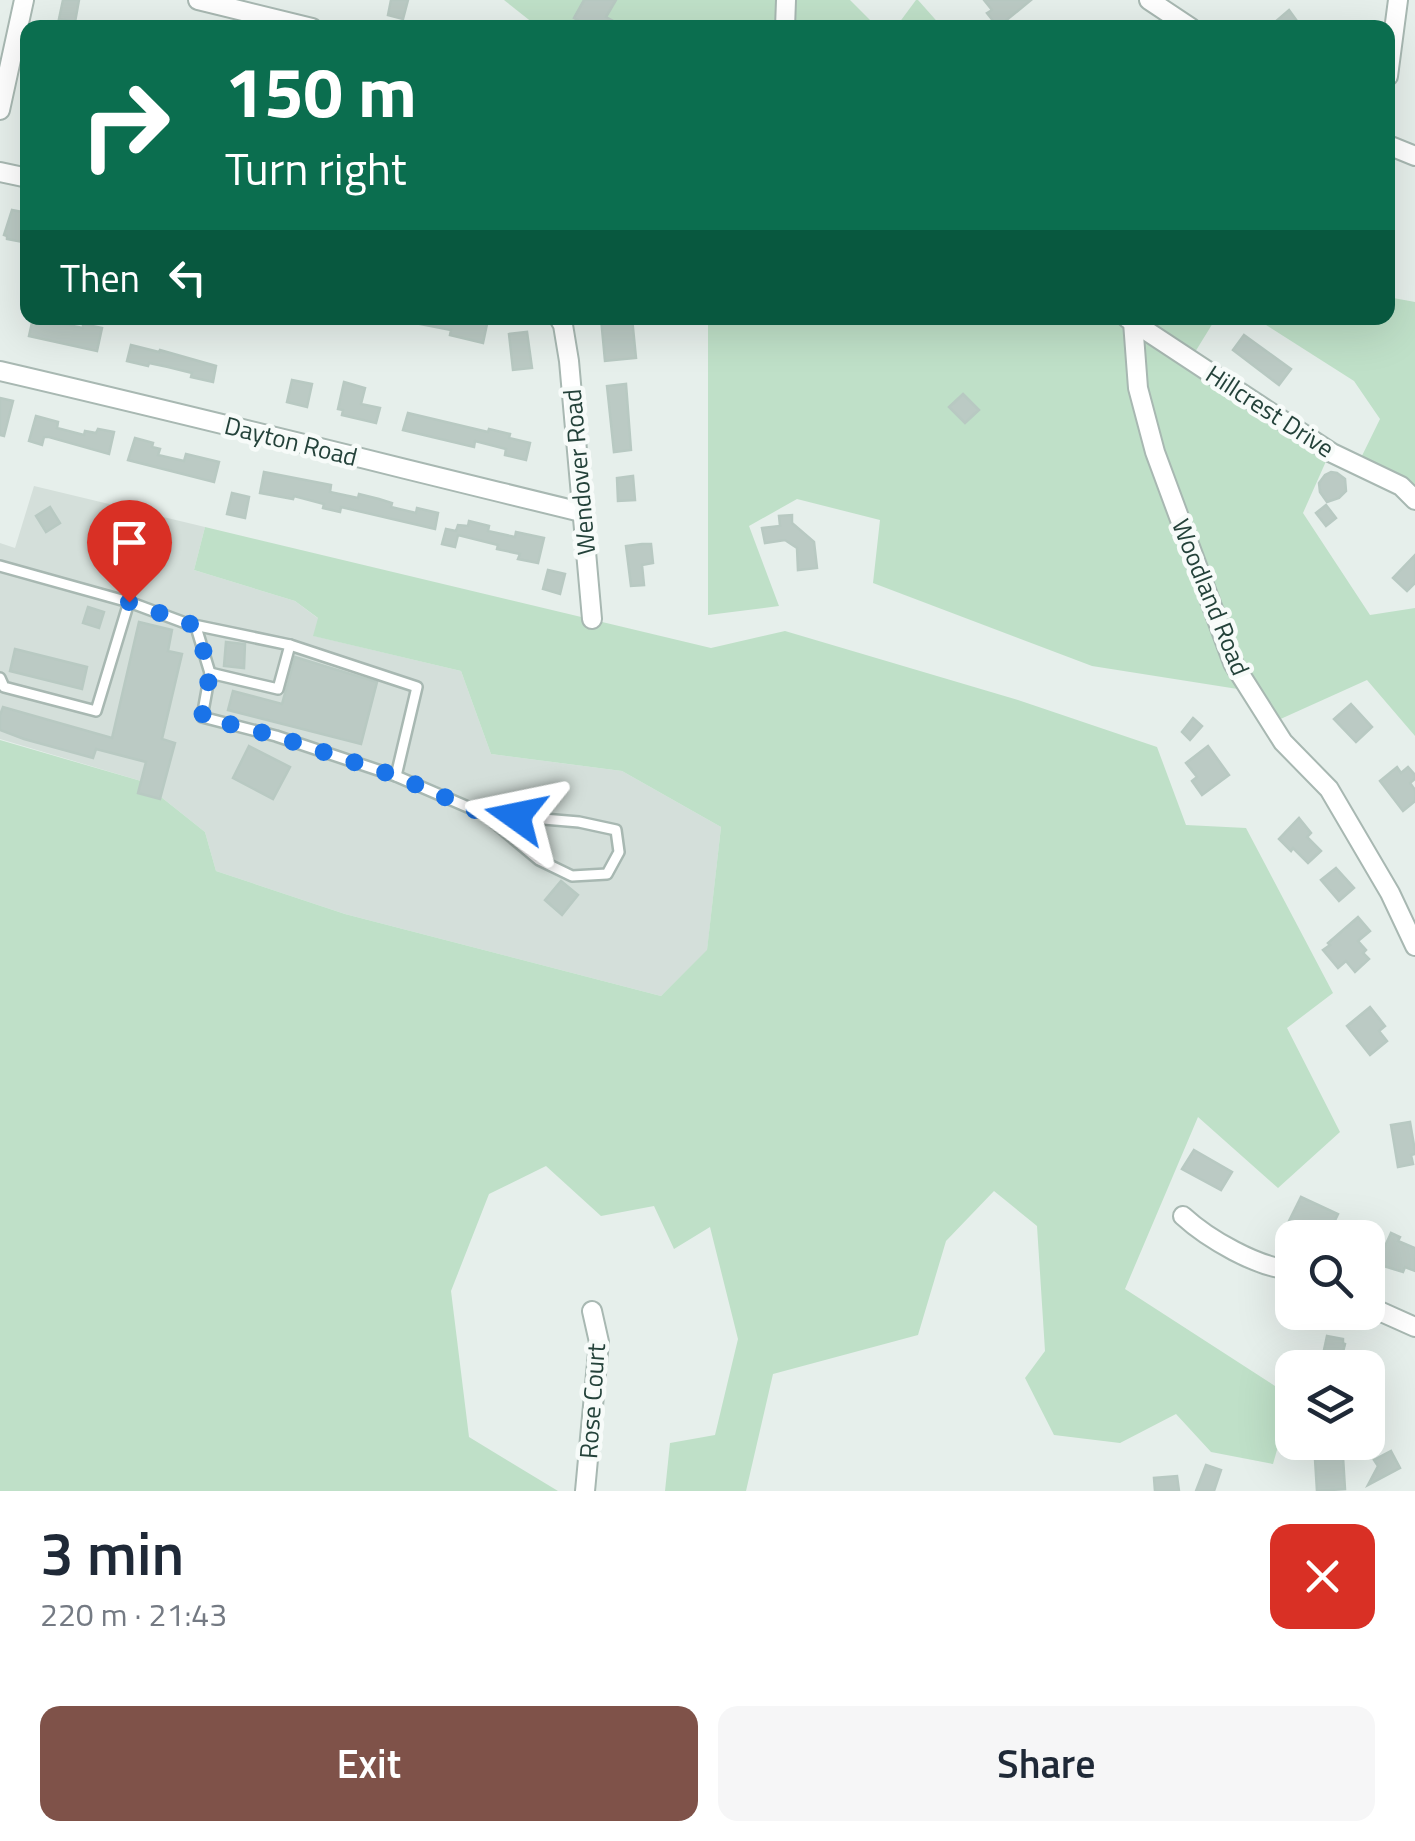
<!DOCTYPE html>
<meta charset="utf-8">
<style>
body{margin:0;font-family:"Titillium Web",sans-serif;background:#f6f6f7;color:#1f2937;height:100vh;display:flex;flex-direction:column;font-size:38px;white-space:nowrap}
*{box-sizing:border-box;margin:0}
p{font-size:32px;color:#747a83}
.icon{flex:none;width:55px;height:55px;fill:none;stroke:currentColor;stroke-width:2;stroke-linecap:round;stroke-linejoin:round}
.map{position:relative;height:1491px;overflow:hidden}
.drawer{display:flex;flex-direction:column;background:#fff;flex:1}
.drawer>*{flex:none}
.top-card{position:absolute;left:20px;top:20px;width:1375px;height:305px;border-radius:20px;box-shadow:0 10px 40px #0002;background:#0b6e4f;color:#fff;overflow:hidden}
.tools{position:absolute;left:1275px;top:1220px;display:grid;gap:20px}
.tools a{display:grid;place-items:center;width:110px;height:110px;border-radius:20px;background:#fff;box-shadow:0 10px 40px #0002;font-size:50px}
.pin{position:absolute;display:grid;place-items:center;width:85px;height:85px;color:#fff;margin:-102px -42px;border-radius:50% 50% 50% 0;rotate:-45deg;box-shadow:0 0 10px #0007}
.pin .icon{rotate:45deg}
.me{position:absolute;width:110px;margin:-55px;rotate:282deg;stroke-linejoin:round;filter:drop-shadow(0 0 8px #0008)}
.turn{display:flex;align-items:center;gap:35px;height:210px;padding:0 40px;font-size:45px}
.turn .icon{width:130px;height:130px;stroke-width:2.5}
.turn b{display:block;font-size:70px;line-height:85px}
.then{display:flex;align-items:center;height:95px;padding:0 40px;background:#0003;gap:20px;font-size:38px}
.round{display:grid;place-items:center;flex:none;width:105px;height:105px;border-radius:20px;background:#f6f6f7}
.summary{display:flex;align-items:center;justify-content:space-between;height:170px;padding:0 40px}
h1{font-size:60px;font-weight:600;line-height:75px}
.button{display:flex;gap:20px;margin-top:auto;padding:20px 40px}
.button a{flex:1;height:115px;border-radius:20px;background:#7f5249;color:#fff;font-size:40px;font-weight:600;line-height:115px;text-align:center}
.button a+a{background:#f6f6f7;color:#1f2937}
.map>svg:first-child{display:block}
.built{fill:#d4dfda}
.green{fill:#bfe0c8}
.building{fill:#bbcac4;stroke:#b8c9c2;stroke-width:2.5}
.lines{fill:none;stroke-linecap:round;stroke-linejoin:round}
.service-casing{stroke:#a8b8b2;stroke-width:14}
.minor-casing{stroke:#a8b8b2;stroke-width:22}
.service{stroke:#fff;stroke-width:9}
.minor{stroke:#fff;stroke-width:18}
.route{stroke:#1a73e8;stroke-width:18;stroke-dasharray:0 32.4}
.labels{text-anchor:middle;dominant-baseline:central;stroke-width:9;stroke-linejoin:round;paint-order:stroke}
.street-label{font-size:25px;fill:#24423a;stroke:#f7fbf9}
</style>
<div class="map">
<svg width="1415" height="1491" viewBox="0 0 1415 1491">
<rect width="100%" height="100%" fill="#e6efeb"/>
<polygon class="built" points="34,486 205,527 194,570 295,601 319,619 314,636 461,671 491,754 622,771 721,827 707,951 661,996 345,914 216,871 205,832 141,781 0,739 0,543 15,548"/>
<g class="green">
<polygon points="504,0 850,0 877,27 538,27"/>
<polygon points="916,0 918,0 942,27 896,27"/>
<polygon points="1388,297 1415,302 1415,497 1357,466 1380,419 1354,381 1255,318 1388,318"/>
<polygon points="704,318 1216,318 1192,357 1331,450 1303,513 1370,615 1415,608 1415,736 1367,680 1267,725 1244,690 1092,666 873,583 880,520 797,499 749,526 779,606 708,615 708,323"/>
<polygon points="205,527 711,648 785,631 1018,700 1157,747 1186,825 1246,828 1333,993 1287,1028 1340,1132 1278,1188 1198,1117 1125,1289 1292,1397 1273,1464 1211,1452 1176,1414 1120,1443 1054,1435 1025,1378 1045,1351 1037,1226 994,1191 946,1241 918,1335 773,1374 746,1491 665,1491 670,1443 715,1435 738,1339 710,1227 674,1249 654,1206 601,1216 546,1166 489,1194 451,1291 469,1437 558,1491 0,1491 0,740 141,781 205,832 216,871 345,914 661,996 707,950 721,827 622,771 491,754 461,671 313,636 318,618 295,601 194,570"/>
</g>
<g class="building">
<polygon points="63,0 79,0 75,22 59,19"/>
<polygon points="391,0 408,0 403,19 388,15"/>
<polygon points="584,0 616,0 606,17 626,28 593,28 574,18"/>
<polygon points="984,0 1031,0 998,27 987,13 992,10"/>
<polygon points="1289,10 1302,28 1268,28"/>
<polygon points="12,210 28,213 28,236 24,236 23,242 7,239 7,236 4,235"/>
<polygon points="33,318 83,328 83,324 102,328 97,351 29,336"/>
<polygon points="415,318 457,318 487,324 483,343 450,335 451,330 415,323"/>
<polygon points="601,318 632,318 636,358 605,361"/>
<polygon points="527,332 532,368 513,370 509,334"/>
<polygon points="1244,335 1291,369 1279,385 1233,350"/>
<polygon points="131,345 159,352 160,350 216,366 213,382 191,377 192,373 168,367 149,363 148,366 127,361"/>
<polygon points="292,380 312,384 307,407 287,402"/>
<polygon points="344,382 365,388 361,404 380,408 376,423 342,415 343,410 338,409"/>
<polygon points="626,384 631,450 614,452 607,386"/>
<polygon points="963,394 979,410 965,423 949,407"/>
<polygon points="0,398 13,401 4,436 0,435"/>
<polygon points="408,413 488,432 489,429 510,434 509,438 530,443 526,460 505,455 506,449 475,441 474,447 403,430"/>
<polygon points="36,416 58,422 57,428 84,435 85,431 96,433 98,429 114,432 109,454 49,437 44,437 42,445 29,441"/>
<polygon points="135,438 153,443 152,447 160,449 158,455 184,461 186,454 219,462 214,482 128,460"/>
<polygon points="264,472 331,485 330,492 358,498 359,494 379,499 392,503 391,507 416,513 417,508 438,513 435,529 341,507 340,512 323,508 324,504 294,496 293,499 260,493"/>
<polygon points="1331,472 1337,473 1345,479 1346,491 1339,498 1327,502 1320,492 1319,483 1325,475"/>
<polygon points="633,476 635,500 618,501 617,478"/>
<polygon points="232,493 249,497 245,518 227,514"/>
<polygon points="1326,505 1336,518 1326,526 1316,513"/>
<polygon points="50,507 60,523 46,532 36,516"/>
<polygon points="792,515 792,523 814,542 817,568 798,570 797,548 785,540 765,543 762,528 780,526 779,516"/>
<polygon points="469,521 489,526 488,531 515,537 516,532 544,538 538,563 518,559 520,554 497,549 498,545 458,535 455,547 442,544 446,529 456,531 458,525 468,526"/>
<polygon points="642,544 651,544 653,563 642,565 644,585 631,586 626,546"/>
<polygon points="1415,555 1415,583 1407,591 1393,578"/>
<polygon points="548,570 565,574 560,594 543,589"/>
<polygon points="88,607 104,612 99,628 83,623"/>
<polygon points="139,622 172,630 168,651 182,654 162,739 175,743 160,799 138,793 146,762 96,749 93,758 24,739 0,730 0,715 3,707 112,738"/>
<polygon points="226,642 245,644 244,668 224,666"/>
<polygon points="15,649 87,667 82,689 10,671"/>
<polygon points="295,657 377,682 361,744 228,710 233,691 282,704"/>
<polygon points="1351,704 1372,727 1356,742 1334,719"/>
<polygon points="1193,718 1202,726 1190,740 1182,732"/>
<polygon points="249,746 290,767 273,799 233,778"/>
<polygon points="1208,746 1229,775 1202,795 1192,781 1197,777 1186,763"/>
<polygon points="1397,767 1401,773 1408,767 1415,775 1415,779 1410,783 1415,790 1415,801 1403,811 1380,781"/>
<polygon points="1299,818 1311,833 1307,837 1321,851 1308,863 1293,848 1291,851 1279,839"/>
<polygon points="1336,868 1354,888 1339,901 1321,880"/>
<polygon points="561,881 578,895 562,915 545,900"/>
<polygon points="1358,917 1370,931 1358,941 1366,950 1363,953 1369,959 1355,972 1346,961 1338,968 1323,950 1330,945 1328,943"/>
<polygon points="1370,1007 1385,1026 1379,1031 1387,1041 1370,1055 1347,1026"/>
<polygon points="1410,1122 1415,1151 1415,1154 1411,1155 1413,1164 1398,1167 1391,1125"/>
<polygon points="1194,1150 1232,1172 1221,1190 1182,1169"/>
<polygon points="1301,1197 1338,1214 1328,1235 1313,1229 1310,1236 1286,1227"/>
<polygon points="1391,1233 1400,1237 1398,1241 1415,1248 1415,1271 1405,1267 1403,1272 1377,1264"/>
<polygon points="1327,1336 1343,1339 1343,1343 1345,1344 1339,1368 1321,1364"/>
<polygon points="1391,1451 1400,1468 1368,1485 1378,1466 1374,1460"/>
<polygon points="1343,1457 1345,1489 1317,1491 1315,1459"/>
<polygon points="1206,1465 1221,1470 1214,1491 1196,1491"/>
<polygon points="1177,1476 1179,1491 1155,1491 1154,1478"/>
</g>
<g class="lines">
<g class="service-casing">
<g id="service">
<polyline points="0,566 129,602 96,711 4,687 0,678"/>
<polyline points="129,602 196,627 210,673 202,717 276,736 396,776 484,814 539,860 572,876 607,874 619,852 616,830 579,822 484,814"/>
<polyline points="194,625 290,645 278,689 210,673"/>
<polyline points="290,645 417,687 396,776"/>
</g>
</g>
<g class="minor-casing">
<g id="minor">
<polyline points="198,0 312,28"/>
<polyline points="1149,0 1191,28"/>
<polyline points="785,28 786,0"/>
<polyline points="1388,76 1398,0"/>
<polyline points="0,110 24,0"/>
<polyline points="1388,145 1415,156"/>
<polyline points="0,172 28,178"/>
<polyline points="559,318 563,325 569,361 592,619"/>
<polyline points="1127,318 1332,453 1401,486 1415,500"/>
<polyline points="1133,322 1138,388 1155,452 1233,663 1283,742 1329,789 1390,893 1415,946"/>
<path d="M 0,371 C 194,416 388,465 581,512"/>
<path d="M 1183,1216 C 1208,1239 1258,1268 1292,1270"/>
<polyline points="1368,1306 1415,1327"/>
<polyline points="585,1491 599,1342 592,1311"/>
</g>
</g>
<use href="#service" class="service"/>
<use href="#minor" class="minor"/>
</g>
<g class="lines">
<polyline class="route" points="129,602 196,626 210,673 202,717 276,736 396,776 484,814 516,816"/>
</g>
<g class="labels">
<g class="street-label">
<text transform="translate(1270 411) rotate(33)">Hillcrest Drive</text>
<text transform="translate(291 441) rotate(14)">Dayton Road</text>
<text transform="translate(579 472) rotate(-95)">Wendover Road</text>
<text transform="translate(1211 597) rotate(68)">Woodland Road</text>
<text transform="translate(592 1401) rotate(-86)">Rose Court</text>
</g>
</g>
</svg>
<div class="tools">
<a><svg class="icon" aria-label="search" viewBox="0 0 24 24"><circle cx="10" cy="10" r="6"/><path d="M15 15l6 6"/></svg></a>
<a><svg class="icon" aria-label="layers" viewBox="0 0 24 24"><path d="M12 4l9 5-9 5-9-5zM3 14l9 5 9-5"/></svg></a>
</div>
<div class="pin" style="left:129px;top:602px;background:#d93025"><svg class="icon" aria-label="arrive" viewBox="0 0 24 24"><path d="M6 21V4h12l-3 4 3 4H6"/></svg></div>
<svg class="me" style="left:516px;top:816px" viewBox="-20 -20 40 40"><path d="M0-17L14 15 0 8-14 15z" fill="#1a73e8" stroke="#fff" stroke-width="4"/></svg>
<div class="top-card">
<div class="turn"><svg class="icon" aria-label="right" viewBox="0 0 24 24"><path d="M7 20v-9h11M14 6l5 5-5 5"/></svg><div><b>150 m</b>Turn right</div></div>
<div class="then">Then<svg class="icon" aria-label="left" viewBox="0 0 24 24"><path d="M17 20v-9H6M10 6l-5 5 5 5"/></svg></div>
</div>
</div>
<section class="drawer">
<div class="summary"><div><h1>3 min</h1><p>220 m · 21:43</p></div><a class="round" style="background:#d93025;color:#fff"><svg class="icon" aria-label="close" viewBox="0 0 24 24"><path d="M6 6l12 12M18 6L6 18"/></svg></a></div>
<div class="button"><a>Exit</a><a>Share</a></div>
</section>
